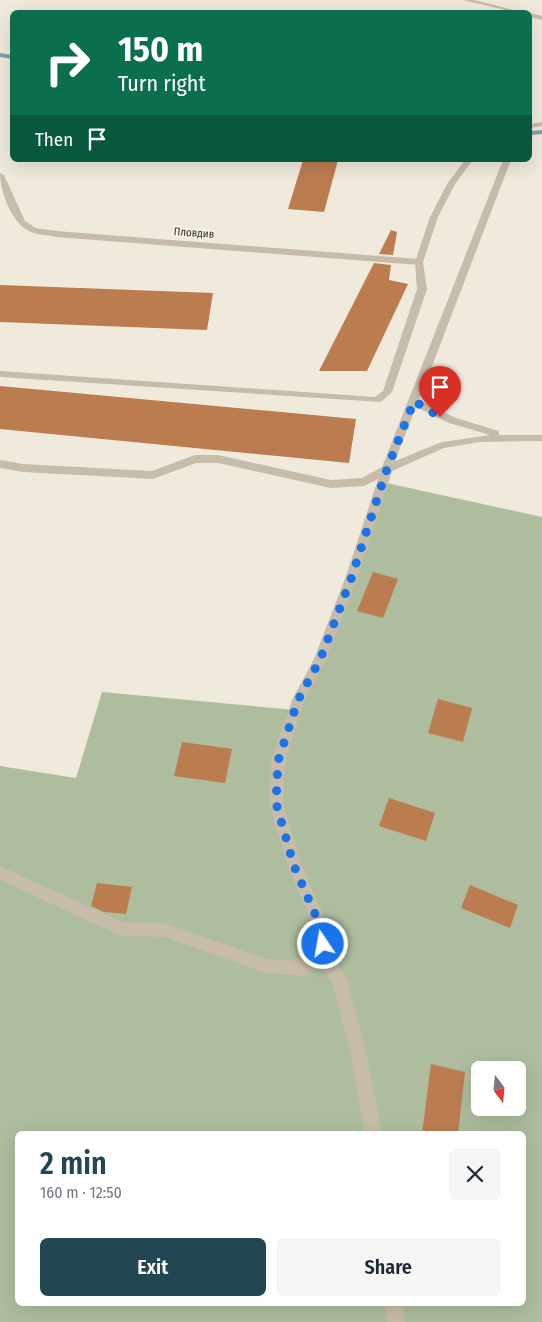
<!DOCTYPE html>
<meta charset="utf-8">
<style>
body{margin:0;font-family:"Fira Sans Condensed",sans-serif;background:#f6f6f7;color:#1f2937;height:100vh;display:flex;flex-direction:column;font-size:19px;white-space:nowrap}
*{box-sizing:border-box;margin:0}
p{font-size:16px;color:#747a83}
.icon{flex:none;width:28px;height:28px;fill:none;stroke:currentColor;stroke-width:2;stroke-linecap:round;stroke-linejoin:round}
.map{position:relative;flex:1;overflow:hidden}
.panel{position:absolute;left:15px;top:1131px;width:511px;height:175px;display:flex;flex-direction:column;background:#fff;border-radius:8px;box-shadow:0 5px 20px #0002}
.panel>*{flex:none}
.hud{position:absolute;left:10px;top:10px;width:522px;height:152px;border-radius:8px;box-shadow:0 5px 20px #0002;background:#0b6e4f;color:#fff;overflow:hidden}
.needle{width:32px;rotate:164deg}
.fabs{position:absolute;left:471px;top:1061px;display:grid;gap:10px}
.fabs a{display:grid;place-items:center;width:55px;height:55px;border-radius:8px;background:#fff;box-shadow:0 5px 20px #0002;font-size:25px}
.pin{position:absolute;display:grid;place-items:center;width:42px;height:42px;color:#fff;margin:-51px -21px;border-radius:50% 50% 50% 0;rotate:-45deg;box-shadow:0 0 5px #0007}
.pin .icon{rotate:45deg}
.me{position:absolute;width:55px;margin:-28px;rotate:348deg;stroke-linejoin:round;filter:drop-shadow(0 0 4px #0008)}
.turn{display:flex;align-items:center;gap:18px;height:105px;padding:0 25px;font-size:22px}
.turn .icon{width:65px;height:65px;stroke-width:2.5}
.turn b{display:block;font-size:35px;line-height:42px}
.then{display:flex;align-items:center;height:48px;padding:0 25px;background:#0003;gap:10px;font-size:19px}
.round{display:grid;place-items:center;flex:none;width:52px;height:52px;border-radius:8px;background:#f6f6f7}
.summary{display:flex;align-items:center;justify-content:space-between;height:85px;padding:0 25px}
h1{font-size:30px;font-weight:600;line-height:38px;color:#224753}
.cta{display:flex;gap:10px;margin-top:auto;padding:10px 25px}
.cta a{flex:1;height:58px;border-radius:8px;background:#224753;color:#fff;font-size:20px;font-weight:600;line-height:58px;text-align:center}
.cta a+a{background:#f6f6f7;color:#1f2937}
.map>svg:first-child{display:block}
.green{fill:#aebd9e;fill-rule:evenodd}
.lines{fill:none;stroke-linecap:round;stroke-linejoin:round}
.stream{fill:#7ea1aa;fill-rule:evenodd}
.building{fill:#bb7c50}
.lane{fill:#c7bcaa;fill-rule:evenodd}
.street{fill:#c7bcaa;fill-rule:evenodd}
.route{stroke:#1a73e8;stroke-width:9;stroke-dasharray:0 16.2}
.labels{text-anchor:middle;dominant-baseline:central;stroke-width:4;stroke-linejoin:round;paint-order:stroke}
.far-street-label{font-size:11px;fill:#352f29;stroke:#f8f3e9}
</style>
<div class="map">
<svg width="542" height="1322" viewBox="0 0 542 1322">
<rect width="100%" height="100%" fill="#f0eadd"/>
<path class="green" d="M 382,482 L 542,517 L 542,1322 L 0,1322 L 0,766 L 76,778 L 102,692 L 295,710 ZM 480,1070 L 518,1070 L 518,1108 L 480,1108 ZM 18,1134 L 524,1134 L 524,1304 L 18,1304 Z"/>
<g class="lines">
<g class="stream">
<polygon points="0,53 12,55 12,59 0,57"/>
<polygon points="542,130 542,134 530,135 530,131"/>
</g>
</g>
<g class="building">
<polygon points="303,160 338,160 324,212 288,209"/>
<polygon points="391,230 397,232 393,255 379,254"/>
<polygon points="374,263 391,265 389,280 408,284 367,371 319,371"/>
<polygon points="0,285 213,293 207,330 0,322"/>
<polygon points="0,386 356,419 349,463 0,429"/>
<polygon points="373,572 398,579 383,618 357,611"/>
<polygon points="438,699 472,708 463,742 428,733"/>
<polygon points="182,742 232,749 225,783 174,776"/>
<polygon points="389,798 435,813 426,841 379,826"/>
<polygon points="97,883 132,887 126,914 104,912 91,906"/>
<polygon points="470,885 518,905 510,928 461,908"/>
<polygon points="431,1064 465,1072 458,1134 422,1134"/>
</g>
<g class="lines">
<polygon class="lane" points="465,160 473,160 455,184 438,217 423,262 427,289 392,392 381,402 0,377 0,371 375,397 383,391 417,289 415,262 430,217 447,184"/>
<g class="street">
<polygon points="463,0 474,0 522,12 513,12"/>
<polygon points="530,13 542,16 542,20 530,17"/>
<polygon points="542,122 542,126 530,128 530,124"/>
<path d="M 503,160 L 511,160 L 419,400 L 456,418 L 499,431 L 499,435 L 542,435 L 542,441 L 480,442 L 444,448 L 392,471 L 357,579 L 326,660 L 304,701 L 285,761 L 283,803 L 302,866 L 331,932 L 331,953 L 347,979 L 367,1055 L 382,1134 L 365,1134 L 351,1055 L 332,982 L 321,966 L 304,976 L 267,973 L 164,937 L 121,936 L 0,880 L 0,866 L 122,922 L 164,923 L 267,959 L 302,961 L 315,951 L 315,932 L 288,866 L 269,803 L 271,761 L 292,700 L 314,659 L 345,579 L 378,479 L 364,486 L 331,488 L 218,463 L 196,463 L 153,479 L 23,472 L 0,468 L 0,460 L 23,464 L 152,471 L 195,455 L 218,455 L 331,480 L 362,478 L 382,467 ZM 416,407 L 449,423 L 490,435 L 442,442 L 395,461 Z"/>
<path d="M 0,173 L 4,175 L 25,221 L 36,228 L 56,231 L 419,259 L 423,262 L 419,265 L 56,237 C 48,235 36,235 29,231 C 11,222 0,191 0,173 Z"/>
<polygon points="385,1304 403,1304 405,1322 387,1322"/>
</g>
</g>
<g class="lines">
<polyline class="route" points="323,944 323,932 294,866 276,803 278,761 298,700 320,660 351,579 387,469 414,401 440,417"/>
</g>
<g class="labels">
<g class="far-street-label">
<text transform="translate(194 233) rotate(4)">Пловдив</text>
</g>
</g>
</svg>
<div class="fabs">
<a><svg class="needle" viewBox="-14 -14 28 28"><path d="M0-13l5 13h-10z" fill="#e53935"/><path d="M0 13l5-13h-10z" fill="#747a83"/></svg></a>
</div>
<div class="pin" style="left:440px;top:417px;background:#d93025"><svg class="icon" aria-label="arrive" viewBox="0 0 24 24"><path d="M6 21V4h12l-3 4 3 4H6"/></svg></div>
<svg class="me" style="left:323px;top:944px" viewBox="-20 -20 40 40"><circle r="17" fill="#1a73e8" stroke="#fff" stroke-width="3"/><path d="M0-11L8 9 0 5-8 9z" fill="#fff"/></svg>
<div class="hud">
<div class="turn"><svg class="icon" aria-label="right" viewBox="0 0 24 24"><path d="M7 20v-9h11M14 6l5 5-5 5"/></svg><div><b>150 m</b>Turn right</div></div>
<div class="then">Then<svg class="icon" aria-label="arrive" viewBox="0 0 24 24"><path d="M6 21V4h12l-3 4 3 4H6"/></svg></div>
</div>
<section class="panel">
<div class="summary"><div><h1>2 min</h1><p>160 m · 12:50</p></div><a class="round"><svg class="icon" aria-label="close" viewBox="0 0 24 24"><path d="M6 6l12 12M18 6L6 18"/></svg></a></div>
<div class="cta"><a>Exit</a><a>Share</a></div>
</section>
</div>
